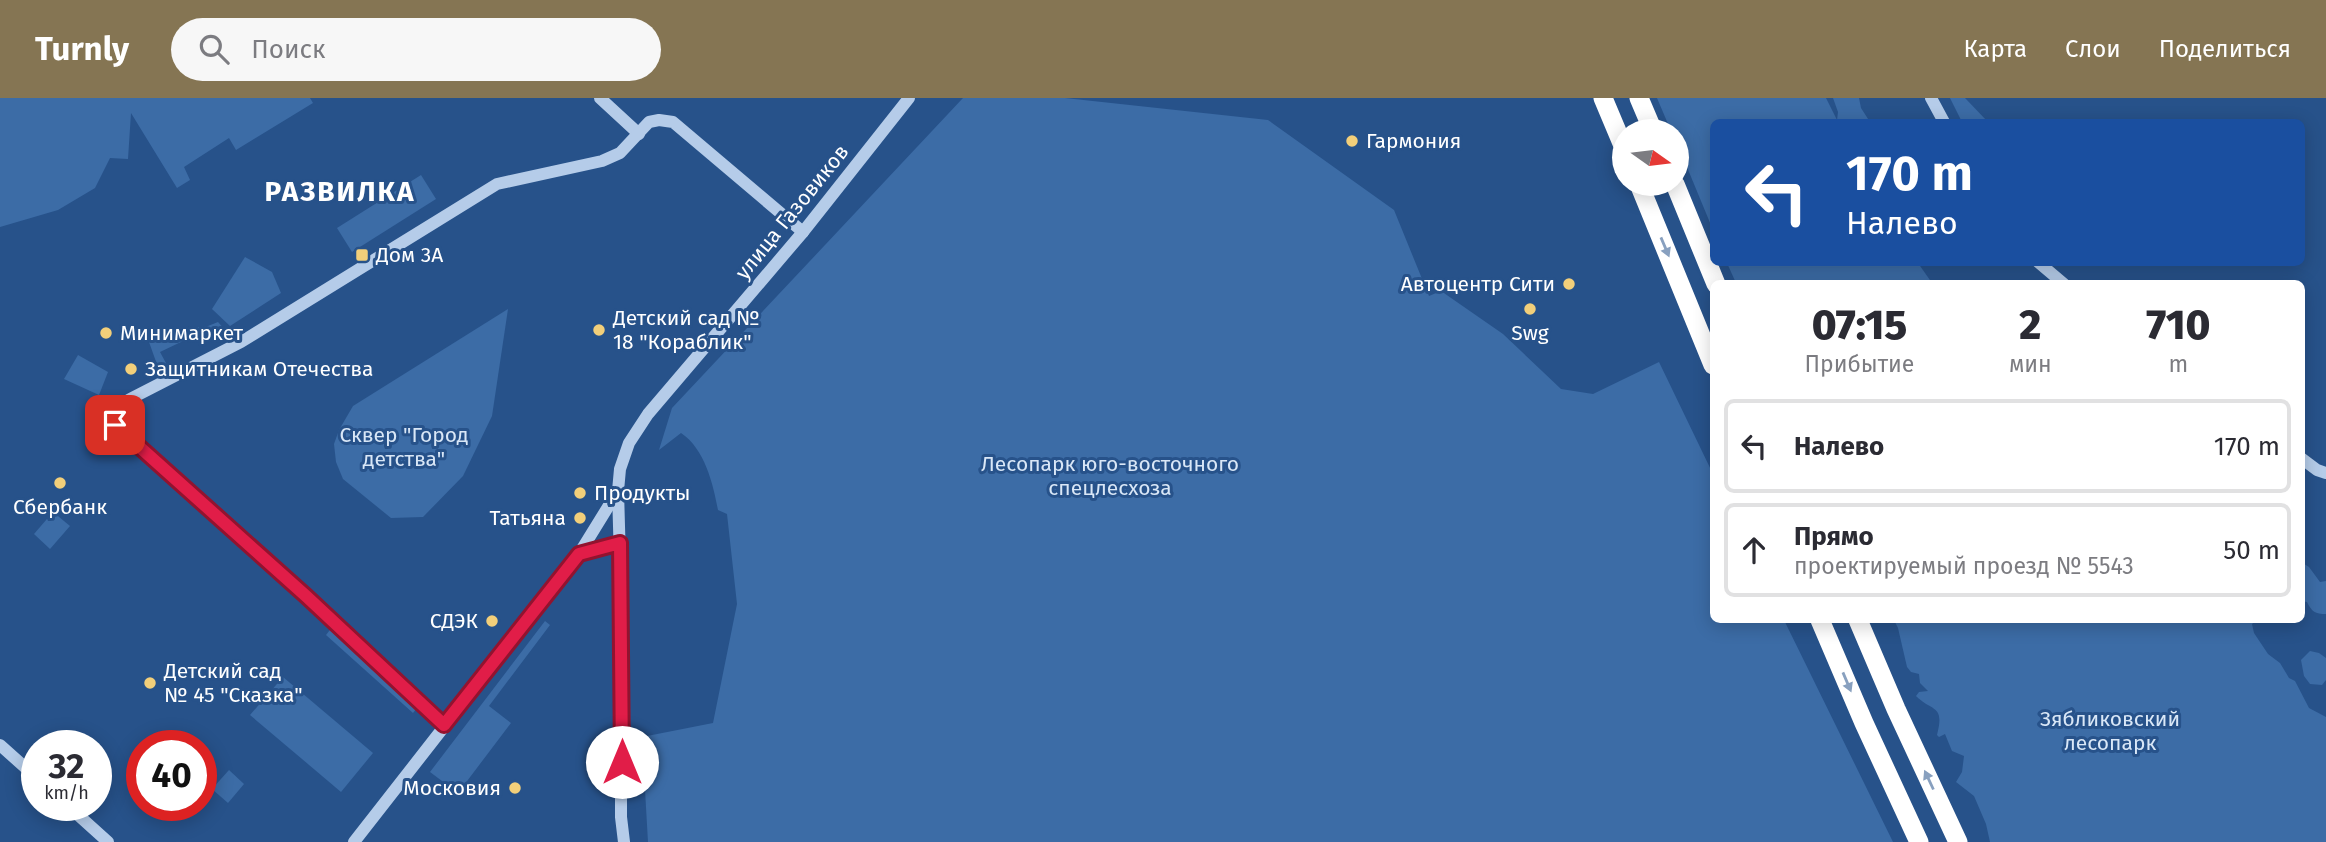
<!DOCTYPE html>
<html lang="ru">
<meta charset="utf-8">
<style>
body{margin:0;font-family:"Fira Sans",sans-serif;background:#f7f7f7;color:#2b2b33;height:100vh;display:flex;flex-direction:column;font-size:26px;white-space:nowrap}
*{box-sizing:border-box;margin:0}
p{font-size:23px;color:#7c7c81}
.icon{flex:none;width:38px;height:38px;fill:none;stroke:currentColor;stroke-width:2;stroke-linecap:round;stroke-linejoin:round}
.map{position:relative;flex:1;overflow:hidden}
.side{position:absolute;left:1710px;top:182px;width:595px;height:343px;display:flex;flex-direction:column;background:#fff;border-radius:10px;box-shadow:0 4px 18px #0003}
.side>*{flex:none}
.guide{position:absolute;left:1710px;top:21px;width:595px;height:147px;border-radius:10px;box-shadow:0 4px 18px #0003;background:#1a4fa0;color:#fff;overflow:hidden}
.needle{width:46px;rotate:104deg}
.buttons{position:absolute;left:1612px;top:21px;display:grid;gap:14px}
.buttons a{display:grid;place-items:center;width:77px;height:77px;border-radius:50%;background:#fff;box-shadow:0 4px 18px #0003;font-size:35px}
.speed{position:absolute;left:21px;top:632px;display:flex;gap:14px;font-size:35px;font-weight:700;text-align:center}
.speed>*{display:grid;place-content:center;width:91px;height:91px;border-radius:50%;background:#fff;box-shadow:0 4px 18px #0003;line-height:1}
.speed small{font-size:18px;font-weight:400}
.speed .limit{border:10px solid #d22;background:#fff;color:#111}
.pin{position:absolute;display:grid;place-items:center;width:60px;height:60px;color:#fff;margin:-30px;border-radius:14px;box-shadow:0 4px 10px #0006}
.me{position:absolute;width:77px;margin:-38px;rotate:0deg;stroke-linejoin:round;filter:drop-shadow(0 0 5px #0008)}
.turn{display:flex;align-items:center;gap:24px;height:147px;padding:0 21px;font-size:32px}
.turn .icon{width:91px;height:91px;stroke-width:2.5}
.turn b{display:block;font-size:49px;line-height:60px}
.eta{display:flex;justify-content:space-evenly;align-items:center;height:119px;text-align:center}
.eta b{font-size:42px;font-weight:800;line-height:49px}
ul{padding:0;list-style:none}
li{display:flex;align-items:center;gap:21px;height:94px;margin:0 14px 10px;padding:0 7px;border:4px solid #e1e1e2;border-radius:10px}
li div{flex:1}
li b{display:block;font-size:26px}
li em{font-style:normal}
header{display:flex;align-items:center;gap:42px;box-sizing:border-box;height:98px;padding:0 35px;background:#857553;color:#fff}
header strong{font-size:33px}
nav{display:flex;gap:38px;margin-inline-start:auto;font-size:24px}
.search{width:490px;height:63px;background:#f7f7f7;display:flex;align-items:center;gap:18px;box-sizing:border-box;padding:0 24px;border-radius:38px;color:#7c7c81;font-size:26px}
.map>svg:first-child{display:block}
.green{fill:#3c6ca6}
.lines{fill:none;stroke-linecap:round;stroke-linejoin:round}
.minor{stroke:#b5cce9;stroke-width:12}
.highway{stroke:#fff;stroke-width:19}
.oneway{fill:#88a0bf}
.route-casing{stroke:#92132f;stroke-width:18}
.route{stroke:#e11d48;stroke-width:12}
.poi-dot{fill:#f2cf7a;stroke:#27528a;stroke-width:2.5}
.labels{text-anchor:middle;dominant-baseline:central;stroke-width:6;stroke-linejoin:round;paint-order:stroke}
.poi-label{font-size:21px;fill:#fff;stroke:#27528a;text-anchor:start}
.street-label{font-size:21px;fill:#fff;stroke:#27528a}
.park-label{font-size:21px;fill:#d9e7f7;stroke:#27528a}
.district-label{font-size:28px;font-weight:bold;letter-spacing:2px;fill:#fff;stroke:#27528a}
</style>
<header>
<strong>Turnly</strong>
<div class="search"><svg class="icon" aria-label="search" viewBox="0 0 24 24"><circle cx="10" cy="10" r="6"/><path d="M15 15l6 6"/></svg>Поиск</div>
<nav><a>Карта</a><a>Слои</a><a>Поделиться</a></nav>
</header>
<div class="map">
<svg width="2326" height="744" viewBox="0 0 2326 744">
<rect width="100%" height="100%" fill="#27528a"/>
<g class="green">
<polygon points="0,0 310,0 313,5 236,52 229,40 184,69 190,82 177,90 131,15 128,61 110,60 95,90 58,112 0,129"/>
<path d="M 963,0 L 1065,0 L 1268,22 L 1394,112 L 1429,198 L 1441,193 L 1503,236 L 1561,291 L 1593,296 L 1659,264 L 1713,376 L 1713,522 L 1784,522 L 1893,744 L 648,744 L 642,639 L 713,625 L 737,506 L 727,416 L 718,412 C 713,386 705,351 681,335 L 659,352 L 672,310 Z"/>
<polygon points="1657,0 1826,0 1837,22 1838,14 1833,0 1859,0 1861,10 1870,24 1713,24 1713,132 1677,45 1676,33 1671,33"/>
<polygon points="1950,0 1965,0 1988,24 1962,24"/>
<polygon points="421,77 436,101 352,154 337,130"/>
<polygon points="245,159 272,174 281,195 230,228 212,211"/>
<polygon points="1727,165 1918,165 1932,185 1736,185"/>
<polygon points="508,211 492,318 463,378 423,419 391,420 343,381 336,364 334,346 339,332 353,308"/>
<polygon points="218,224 225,232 211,241 206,232 160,254 167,267 159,272 149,244 156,235 208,228"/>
<polygon points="78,257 108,274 99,297 64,281"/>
<polygon points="53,414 70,428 50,451 34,436"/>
<path d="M 2301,464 L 2309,469 L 2320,484 L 2326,483 L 2326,516 C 2315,516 2312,514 2307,504 L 2301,503 Z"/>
<path d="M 1894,522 L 2257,522 L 2252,526 L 2254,535 L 2268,556 L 2280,565 L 2289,580 L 2295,583 L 2309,610 L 2326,619 L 2326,744 L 1990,744 L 1986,726 L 1974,698 L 1956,684 L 1962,674 L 1964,658 L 1952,653 L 1945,636 L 1939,639 L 1937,637 C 1945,606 1932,614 1916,598 L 1919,594 L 1928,593 L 1920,585 L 1919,576 L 1911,574 L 1907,569 L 1898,530 Z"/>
<polygon points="545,523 550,527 489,608 511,625 458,695 430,674"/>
<polygon points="333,528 420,606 413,615 326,537"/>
<polygon points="2310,553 2319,555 2326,560 2326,582 2322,587 2310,586 2304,578 2301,562"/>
<polygon points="283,579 373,655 341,694 250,617"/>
<polygon points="229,672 244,686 228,705 212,691"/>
</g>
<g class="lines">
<g class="minor">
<polyline points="600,0 639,36"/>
<polyline points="1931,0 1944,24"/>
<polyline points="2038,164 2064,186"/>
<polyline points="2301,360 2317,372 2326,375"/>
<polyline points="579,456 620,445"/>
<polyline points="444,627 306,498 111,323 111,313 130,301 241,244 497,86 602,63 620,55 649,24 659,22 673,24 803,134"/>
<polyline points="0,647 37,680"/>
<polyline points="67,707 108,744"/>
<polyline points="354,744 579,456 616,396"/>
<polyline points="624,744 621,719 621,498 618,393 620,371 629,345 648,316 803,134 909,0"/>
</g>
<g class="highway">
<polyline points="1603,0 1624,50"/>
<polyline points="1639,0 1653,33"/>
<polyline points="1639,86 1713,267"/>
<polyline points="1675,86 1716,186"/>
<polyline points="1820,522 1864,625 1919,744"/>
<polyline points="1858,522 1896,611 1958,744"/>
</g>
</g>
<defs><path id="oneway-solid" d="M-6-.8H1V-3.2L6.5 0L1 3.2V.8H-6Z" transform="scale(1.75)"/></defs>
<g class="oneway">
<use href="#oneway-solid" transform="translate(1665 149) rotate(67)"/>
<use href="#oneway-solid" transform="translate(1847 584) rotate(67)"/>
<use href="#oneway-solid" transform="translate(1929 682) rotate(-115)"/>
</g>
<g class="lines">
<g class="route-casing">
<polyline id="route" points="115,327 306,498 444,627 579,456 620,445 622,664"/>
</g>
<use href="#route" class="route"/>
</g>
<g class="poi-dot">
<circle cx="1352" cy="43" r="7"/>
<rect x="355" y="150" width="14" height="14" rx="3.5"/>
<circle cx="1569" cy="186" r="7"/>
<circle cx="1530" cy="211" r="7"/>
<circle cx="599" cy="232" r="7"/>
<circle cx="106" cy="235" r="7"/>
<circle cx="131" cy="271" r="7"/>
<circle cx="60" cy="385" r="7"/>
<circle cx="580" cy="395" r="7"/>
<circle cx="580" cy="420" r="7"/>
<circle cx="492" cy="523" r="7"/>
<circle cx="150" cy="585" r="7"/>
<circle cx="515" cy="690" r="7"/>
</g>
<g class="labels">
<g class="poi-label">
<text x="1366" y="43">Гармония</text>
<text x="376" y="157">Дом 3А</text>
<text x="1555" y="186" text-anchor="end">Автоцентр Сити</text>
<text x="613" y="220">Детский сад №<tspan x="613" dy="24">18 "Кораблик"</tspan></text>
<text x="120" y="235">Минимаркет</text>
<text x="1530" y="235" text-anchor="middle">Swg</text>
<text x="145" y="271">Защитникам Отечества</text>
<text x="594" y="395">Продукты</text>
<text x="60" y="409" text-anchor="middle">Сбербанк</text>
<text x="566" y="420" text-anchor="end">Татьяна</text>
<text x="478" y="523" text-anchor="end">СДЭК</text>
<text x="164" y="573">Детский сад<tspan x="164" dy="24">№ 45 "Сказка"</tspan></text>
<text x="501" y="690" text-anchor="end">Московия</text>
</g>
<g class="street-label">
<text transform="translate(792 114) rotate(-51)">улица Газовиков</text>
</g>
<g class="park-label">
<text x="404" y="337">Сквер "Город<tspan x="404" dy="24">детства"</tspan></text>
<text x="1110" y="366">Лесопарк юго-восточного<tspan x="1110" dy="24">спецлесхоза</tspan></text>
<text x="2110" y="621">Зябликовский<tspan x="2110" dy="24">лесопарк</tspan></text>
</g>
<g class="district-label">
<text x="340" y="93">РАЗВИЛКА</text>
</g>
</g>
</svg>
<div class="buttons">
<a><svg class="needle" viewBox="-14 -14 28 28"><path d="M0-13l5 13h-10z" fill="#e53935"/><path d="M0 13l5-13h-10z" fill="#7c7c81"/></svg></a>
</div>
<div class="speed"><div>32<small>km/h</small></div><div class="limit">40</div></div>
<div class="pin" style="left:115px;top:327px;background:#d93025"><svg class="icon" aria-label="arrive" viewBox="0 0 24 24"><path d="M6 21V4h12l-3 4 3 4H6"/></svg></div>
<svg class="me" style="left:622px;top:664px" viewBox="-20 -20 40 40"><circle r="19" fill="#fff"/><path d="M0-13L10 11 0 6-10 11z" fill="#e11d48"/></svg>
<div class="guide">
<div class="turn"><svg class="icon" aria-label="left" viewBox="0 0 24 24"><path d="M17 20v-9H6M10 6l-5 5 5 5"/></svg><div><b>170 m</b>Налево</div></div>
</div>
<section class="side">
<div class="eta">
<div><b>07:15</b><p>Прибытие</p></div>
<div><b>2</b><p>мин</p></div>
<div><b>710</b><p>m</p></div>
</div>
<ul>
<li><svg class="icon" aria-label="left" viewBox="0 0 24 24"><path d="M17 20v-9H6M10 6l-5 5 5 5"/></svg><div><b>Налево</b></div><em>170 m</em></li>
<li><svg class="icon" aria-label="ahead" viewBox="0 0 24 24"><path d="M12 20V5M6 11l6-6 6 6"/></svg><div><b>Прямо</b><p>проектируемый проезд № 5543</p></div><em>50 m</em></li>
</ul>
</section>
</div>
